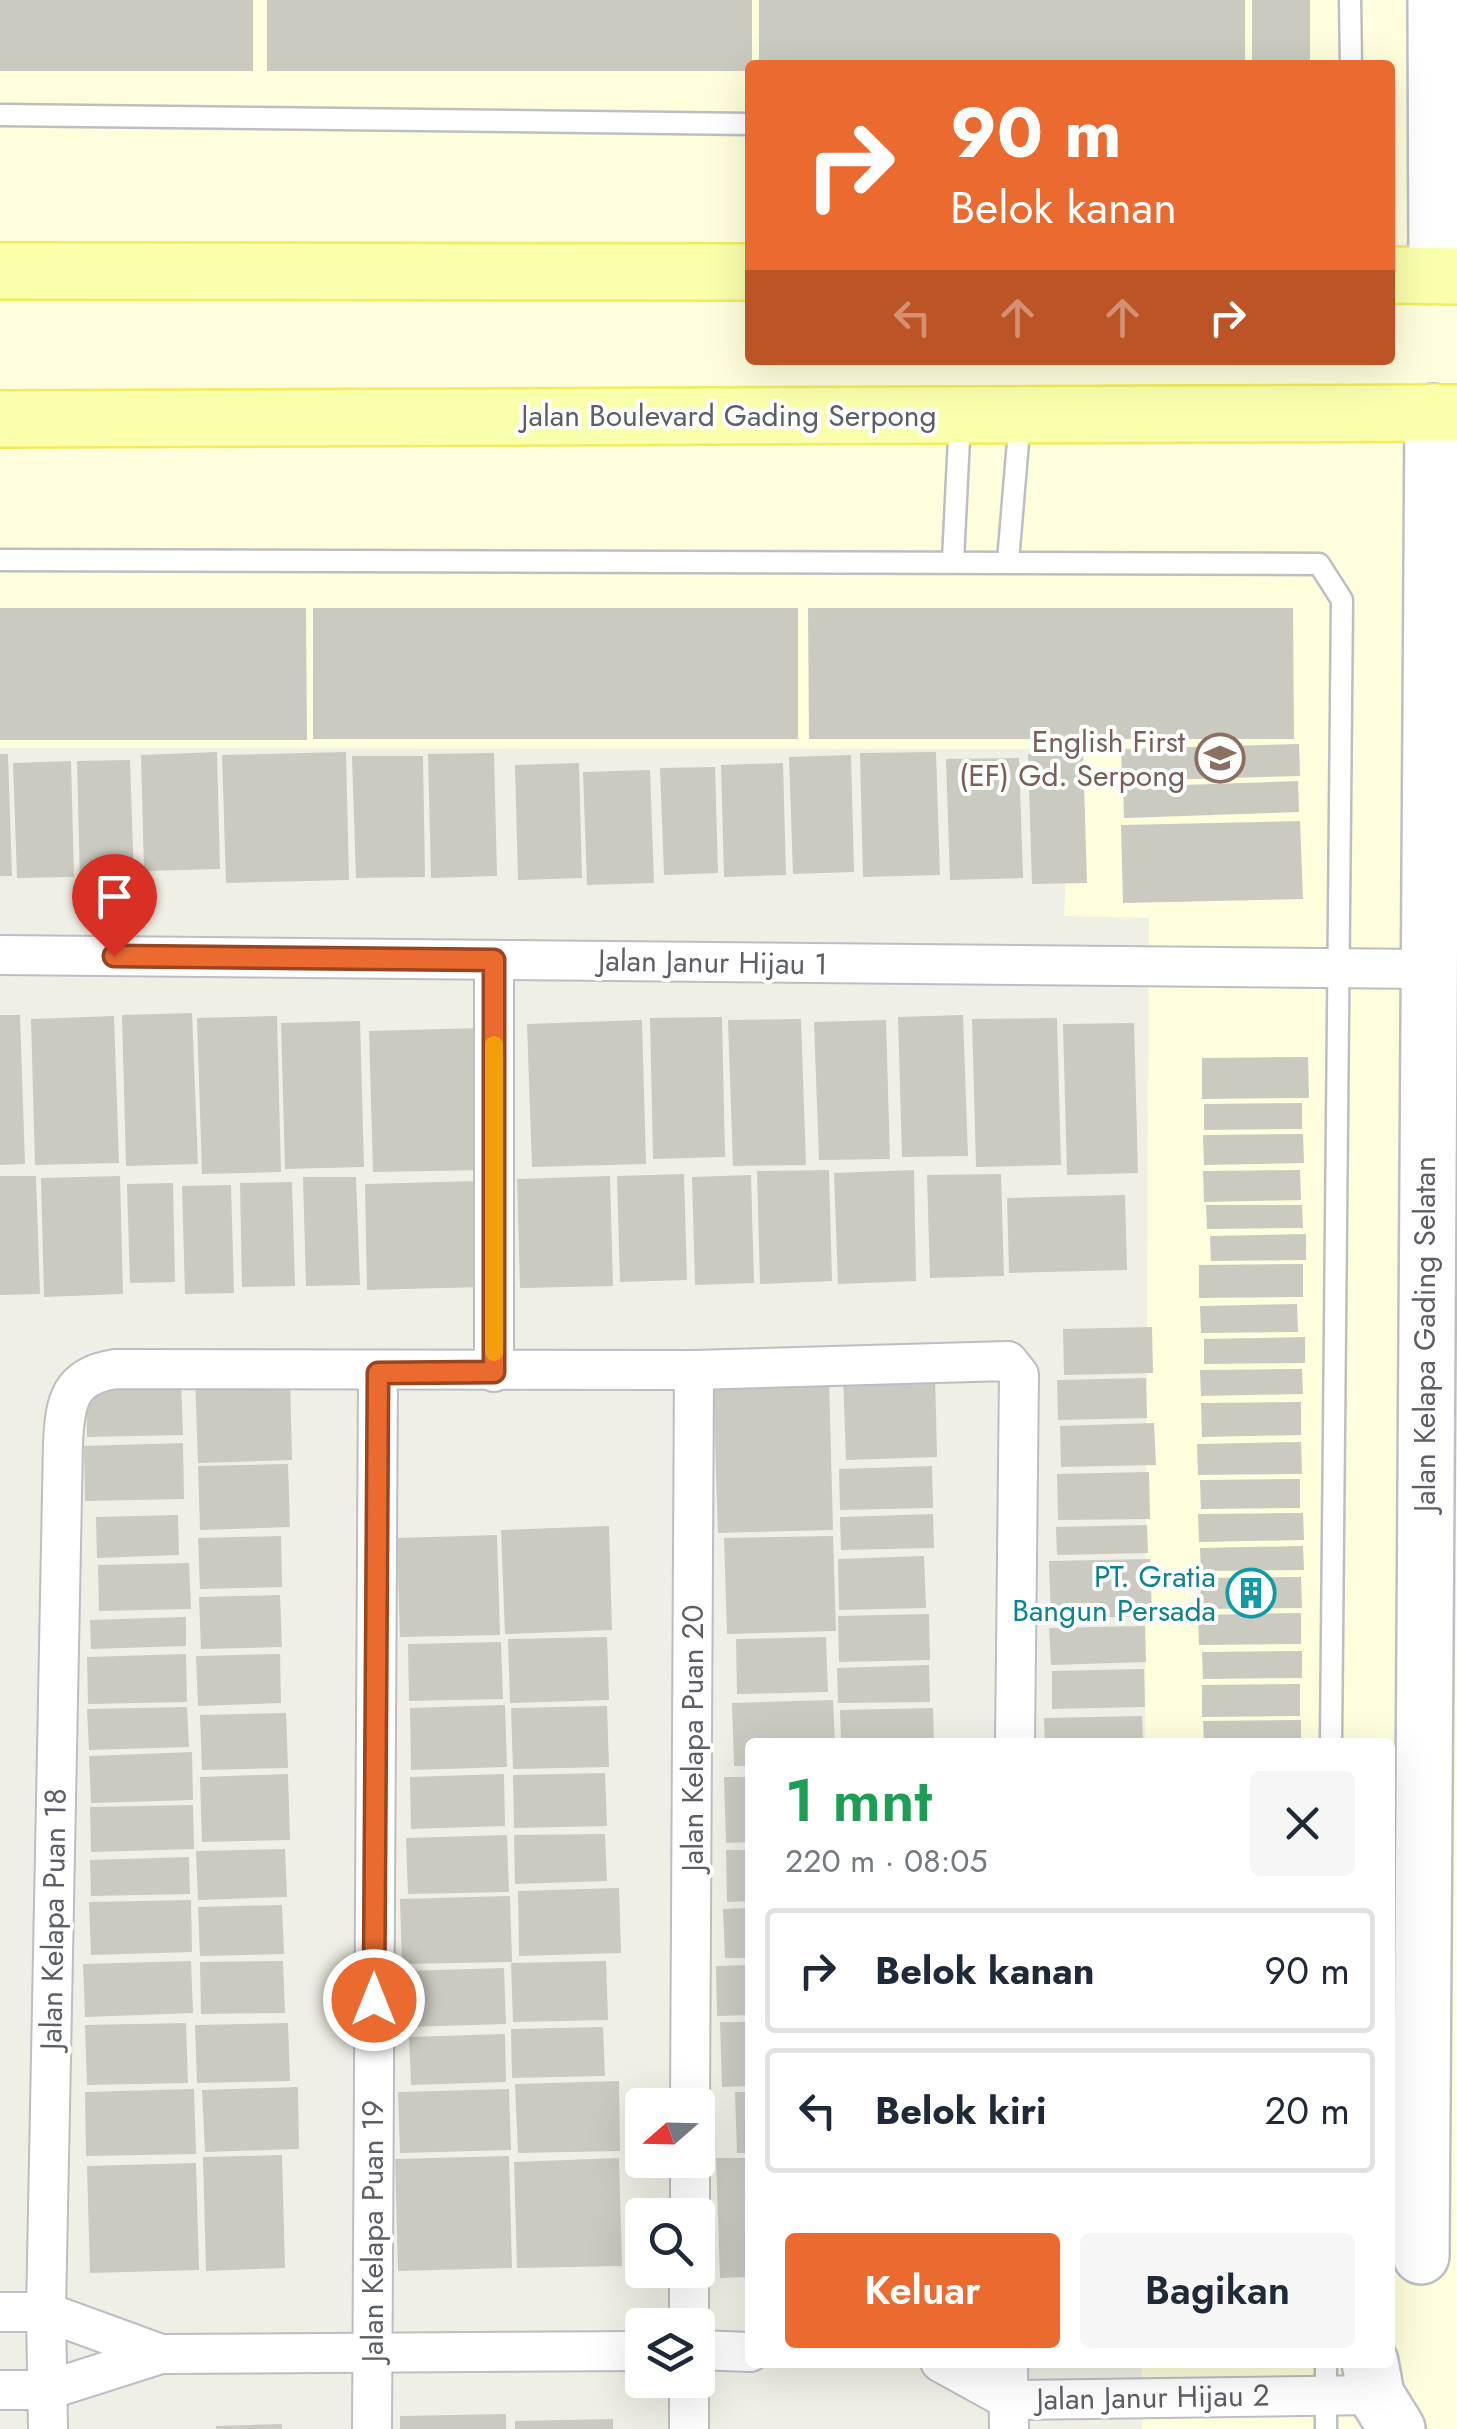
<!DOCTYPE html>
<html lang="id">
<meta charset="utf-8">
<style>
body{margin:0;font-family:Jost,sans-serif;background:#f6f6f7;color:#1f2937;height:100vh;display:flex;flex-direction:column;font-size:38px;white-space:nowrap}
*{box-sizing:border-box;margin:0}
p{font-size:32px;color:#747a83}
.icon{flex:none;width:55px;height:55px;fill:none;stroke:currentColor;stroke-width:2;stroke-linecap:round;stroke-linejoin:round}
.map{position:relative;flex:1;overflow:hidden}
.sheet{position:absolute;left:745px;top:1738px;width:650px;height:630px;display:flex;flex-direction:column;background:#fff;border-radius:10px;box-shadow:0 10px 40px #0002}
.sheet>*{flex:none}
.guide{position:absolute;left:745px;top:60px;width:650px;height:305px;border-radius:10px;box-shadow:0 10px 40px #0002;background:#eb6a30;color:#fff;overflow:hidden}
.needle{width:65px;rotate:250deg}
.fabs{position:absolute;left:625px;top:2088px;display:grid;gap:20px}
.fabs a{display:grid;place-items:center;width:90px;height:90px;border-radius:10px;background:#fff;box-shadow:0 10px 40px #0002;font-size:50px}
.pin{position:absolute;display:grid;place-items:center;width:85px;height:85px;color:#fff;margin:-102px -42px;border-radius:50% 50% 50% 0;rotate:-45deg;box-shadow:0 0 10px #0007}
.pin .icon{rotate:45deg}
.me{position:absolute;width:110px;margin:-55px;rotate:0deg;stroke-linejoin:round;filter:drop-shadow(0 0 8px #0008)}
.turn{display:flex;align-items:center;gap:35px;height:210px;padding:0 40px;font-size:45px}
.turn .icon{width:130px;height:130px;stroke-width:2.5}
.turn b{display:block;font-size:70px;line-height:85px}
.lanes{display:flex;align-items:center;height:95px;padding:0 40px;background:#0003;justify-content:center;gap:50px;direction:ltr}
.lanes .off{opacity:.35}
.round{display:grid;place-items:center;flex:none;width:105px;height:105px;border-radius:10px;background:#f6f6f7}
.headline{display:flex;align-items:center;justify-content:space-between;height:170px;padding:0 40px}
h1{font-size:60px;font-weight:600;line-height:75px;color:#1e9e55}
.button{display:flex;gap:20px;margin-top:auto;padding:20px 40px}
.button a{flex:1;height:115px;border-radius:10px;background:#eb6a30;color:#fff;font-size:40px;font-weight:600;line-height:115px;text-align:center}
.button a+a{background:#f6f6f7;color:#1f2937}
ul{padding:0;list-style:none}
li{display:flex;align-items:center;gap:30px;height:125px;margin:0 20px 15px;padding:0 20px;border:5px solid #e0e1e3;border-radius:10px}
li div{flex:1}
li b{display:block;font-size:38px}
li em{font-style:normal}
.map>svg:first-child{display:block}
.commercial{fill:#fefedc;fill-rule:evenodd}
.building{fill:#cacac1}
.lines{fill:none;stroke-linecap:round;stroke-linejoin:round}
.lane-casing{stroke:#bdbdc4;stroke-width:25}
.street-casing{stroke:#bdbdc4;stroke-width:42}
.secondary-casing{stroke:#bebfc6;stroke-width:60}
.primary-casing{stroke:#f2eb5b;stroke-width:60}
.lane{stroke:#fff;stroke-width:20}
.street{stroke:#fff;stroke-width:38}
.secondary{stroke:#fff;stroke-width:55}
.primary{stroke:#f9ffab;stroke-width:55}
.route-casing{stroke:#99451f;stroke-width:25}
.route{stroke:#eb6a30;stroke-width:18}
.slow{stroke:#f59e0b;stroke-width:18}
.labels{text-anchor:middle;dominant-baseline:central;stroke-width:8;stroke-linejoin:round;paint-order:stroke}
.street-label{font-size:30px;fill:#5d5f66;stroke:#fff}
.education-label{font-size:30px;fill:#785e54;stroke:#fff;text-anchor:end}
.culture-label{font-size:30px;fill:#0d838f;stroke:#fff;text-anchor:end}
</style>
<div class="map">
<svg width="1457" height="2429" viewBox="0 0 1457 2429">
<rect width="100%" height="100%" fill="#efefe5"/>
<path class="commercial" d="M 0,0 L 1457,0 L 1457,2429 L 1142,2429 L 1142,2363 L 1390,2362 L 1390,1742 L 1145,1742 L 1149,918 L 1064,916 L 1071,749 L 0,748 ZM 750,65 L 1390,65 L 1390,360 L 750,360 Z"/>
<g class="building">
<rect x="0" y="0" width="253" height="71"/>
<polygon points="267,0 752,0 752,65 750,71 267,71"/>
<rect x="759" y="0" width="486" height="65"/>
<rect x="1252" y="0" width="58" height="65"/>
<polygon points="0,608 306,608 307,740 0,740"/>
<rect x="313" y="608" width="485" height="131"/>
<polygon points="808,608 1293,608 1294,739 809,739"/>
<polygon points="1299,744 1300,776 1122,781 1121,749"/>
<polygon points="217,752 220,869 144,871 141,755"/>
<polygon points="346,752 349,880 226,883 222,755"/>
<polygon points="936,752 940,875 863,877 860,753"/>
<polygon points="494,753 497,876 431,878 428,754"/>
<polygon points="1083,753 1087,883 1032,884 1028,754"/>
<polygon points="0,754 8,754 12,876 0,876"/>
<polygon points="851,755 854,872 793,874 789,757"/>
<polygon points="352,756 423,756 425,877 356,878"/>
<polygon points="1019,758 1023,878 950,880 946,759"/>
<polygon points="130,760 134,879 80,880 77,761"/>
<polygon points="71,761 74,877 17,878 13,763"/>
<polygon points="579,763 582,878 518,880 515,765"/>
<polygon points="783,763 786,875 724,877 721,765"/>
<polygon points="715,767 718,873 664,875 660,768"/>
<polygon points="650,770 654,883 587,885 583,772"/>
<polygon points="1298,781 1299,812 1124,818 1123,787"/>
<polygon points="1300,821 1303,899 1123,903 1121,825"/>
<polygon points="192,1013 198,1164 126,1166 122,1015"/>
<polygon points="0,1015 20,1015 25,1164 0,1165"/>
<polygon points="963,1015 968,1156 902,1157 898,1017"/>
<polygon points="114,1016 119,1163 35,1165 31,1019"/>
<polygon points="277,1016 281,1172 202,1174 197,1018"/>
<polygon points="722,1017 725,1157 653,1159 650,1018"/>
<polygon points="1057,1018 1061,1165 976,1167 972,1019"/>
<polygon points="801,1019 806,1165 733,1166 728,1020"/>
<polygon points="642,1020 646,1164 532,1167 527,1024"/>
<polygon points="886,1020 890,1159 819,1160 814,1022"/>
<polygon points="360,1021 364,1167 285,1169 281,1023"/>
<polygon points="1134,1023 1138,1173 1067,1175 1063,1024"/>
<polygon points="481,1028 485,1170 373,1172 369,1031"/>
<polygon points="1308,1057 1309,1098 1202,1099 1202,1058"/>
<polygon points="1302,1103 1302,1129 1204,1130 1204,1104"/>
<polygon points="1303,1134 1304,1163 1204,1165 1203,1135"/>
<polygon points="829,1170 832,1281 760,1284 757,1171"/>
<polygon points="914,1170 916,1281 838,1284 834,1173"/>
<polygon points="1300,1170 1301,1200 1204,1202 1203,1171"/>
<polygon points="684,1174 687,1280 620,1282 617,1176"/>
<polygon points="1001,1174 1004,1276 930,1278 927,1175"/>
<polygon points="751,1175 754,1283 695,1285 692,1177"/>
<polygon points="0,1176 36,1176 40,1294 0,1295"/>
<polygon points="120,1176 123,1294 44,1297 41,1178"/>
<polygon points="610,1176 613,1286 520,1288 517,1179"/>
<polygon points="303,1177 356,1177 360,1285 306,1286"/>
<polygon points="478,1181 481,1287 367,1290 365,1184"/>
<polygon points="292,1182 295,1286 242,1287 240,1183"/>
<polygon points="173,1183 175,1282 130,1283 127,1184"/>
<polygon points="231,1185 234,1293 185,1294 182,1186"/>
<polygon points="1125,1195 1127,1270 1009,1273 1007,1198"/>
<polygon points="1206,1205 1302,1205 1303,1228 1207,1229"/>
<polygon points="1306,1234 1306,1260 1211,1261 1210,1236"/>
<polygon points="1303,1264 1303,1297 1199,1298 1199,1265"/>
<polygon points="1297,1304 1298,1332 1201,1333 1200,1306"/>
<polygon points="1152,1327 1153,1373 1064,1375 1063,1329"/>
<polygon points="1305,1337 1305,1363 1204,1364 1204,1339"/>
<polygon points="1302,1369 1303,1394 1201,1396 1200,1370"/>
<polygon points="935,1372 937,1457 846,1460 843,1375"/>
<polygon points="290,1375 292,1460 198,1463 195,1377"/>
<polygon points="829,1378 833,1530 718,1533 713,1381"/>
<polygon points="1146,1378 1147,1418 1058,1420 1057,1380"/>
<polygon points="181,1381 183,1435 87,1437 86,1384"/>
<polygon points="1301,1402 1301,1435 1202,1437 1201,1403"/>
<polygon points="1154,1423 1156,1465 1061,1467 1060,1426"/>
<polygon points="1301,1442 1302,1474 1198,1475 1197,1444"/>
<polygon points="183,1443 184,1499 85,1501 84,1446"/>
<polygon points="288,1464 290,1527 200,1530 198,1466"/>
<polygon points="932,1466 933,1508 840,1510 839,1469"/>
<polygon points="1149,1472 1150,1519 1058,1520 1057,1474"/>
<polygon points="1300,1479 1300,1508 1201,1509 1200,1480"/>
<polygon points="1303,1513 1304,1540 1199,1542 1198,1514"/>
<polygon points="933,1514 934,1548 841,1550 840,1517"/>
<polygon points="178,1515 179,1555 97,1558 96,1517"/>
<polygon points="1147,1525 1148,1553 1057,1555 1056,1527"/>
<polygon points="609,1526 612,1630 505,1634 501,1530"/>
<polygon points="497,1535 500,1635 400,1637 397,1538"/>
<polygon points="281,1536 282,1587 200,1589 198,1538"/>
<polygon points="833,1536 836,1631 727,1634 724,1538"/>
<polygon points="1303,1546 1304,1570 1201,1571 1200,1548"/>
<polygon points="924,1556 926,1608 839,1610 838,1559"/>
<polygon points="1150,1559 1152,1616 1051,1619 1049,1561"/>
<polygon points="189,1563 191,1609 99,1611 98,1565"/>
<polygon points="1301,1577 1302,1608 1201,1609 1200,1578"/>
<polygon points="280,1595 282,1647 201,1649 199,1597"/>
<polygon points="1301,1613 1301,1644 1199,1645 1198,1615"/>
<polygon points="929,1614 930,1660 839,1662 838,1616"/>
<polygon points="186,1617 186,1646 91,1649 90,1620"/>
<polygon points="1145,1626 1146,1662 1051,1665 1049,1628"/>
<polygon points="607,1637 609,1700 510,1703 508,1639"/>
<polygon points="826,1637 828,1692 737,1694 736,1639"/>
<polygon points="501,1642 503,1699 409,1701 408,1644"/>
<polygon points="1302,1651 1302,1678 1203,1679 1202,1652"/>
<polygon points="186,1654 187,1702 88,1704 87,1657"/>
<polygon points="280,1654 281,1703 198,1706 196,1656"/>
<polygon points="929,1665 930,1702 838,1703 837,1668"/>
<polygon points="1144,1669 1145,1707 1052,1709 1052,1671"/>
<polygon points="1300,1684 1300,1716 1202,1717 1202,1685"/>
<polygon points="833,1700 835,1742 750,1742 750,1766 734,1766 732,1703"/>
<polygon points="505,1705 507,1767 411,1770 410,1708"/>
<polygon points="607,1706 609,1767 513,1769 511,1708"/>
<polygon points="187,1707 189,1747 89,1750 87,1709"/>
<polygon points="933,1708 934,1742 841,1742 840,1710"/>
<polygon points="286,1713 288,1768 202,1770 200,1715"/>
<polygon points="1142,1716 1143,1742 1045,1742 1044,1718"/>
<polygon points="1301,1720 1301,1742 1204,1742 1203,1721"/>
<polygon points="192,1752 193,1800 91,1803 89,1756"/>
<polygon points="605,1773 607,1826 514,1828 513,1775"/>
<polygon points="288,1774 290,1840 202,1842 200,1777"/>
<polygon points="504,1774 505,1826 411,1829 410,1777"/>
<polygon points="724,1777 750,1777 750,1842 726,1843"/>
<polygon points="193,1805 194,1849 91,1852 90,1807"/>
<polygon points="605,1834 607,1881 515,1884 514,1835"/>
<polygon points="507,1835 509,1892 408,1894 406,1838"/>
<polygon points="285,1849 287,1897 198,1900 196,1851"/>
<polygon points="726,1850 750,1850 750,1901 727,1902"/>
<polygon points="189,1857 190,1894 91,1896 90,1860"/>
<polygon points="619,1888 621,1953 519,1956 518,1891"/>
<polygon points="510,1896 512,1962 402,1964 400,1899"/>
<polygon points="191,1900 192,1952 91,1955 89,1902"/>
<polygon points="282,1905 284,1954 200,1956 198,1907"/>
<polygon points="750,1908 750,1958 725,1958 723,1909"/>
<polygon points="191,1961 193,2013 85,2017 83,1964"/>
<polygon points="283,1961 285,2013 201,2014 200,1962"/>
<polygon points="606,1961 608,2020 513,2022 511,1963"/>
<polygon points="750,1965 750,2015 717,2016 716,1966"/>
<polygon points="504,1968 506,2024 407,2027 406,1971"/>
<polygon points="720,2022 750,2022 750,2086 722,2087"/>
<polygon points="186,2023 188,2083 87,2085 85,2025"/>
<polygon points="288,2023 290,2081 197,2083 195,2025"/>
<polygon points="603,2027 605,2076 512,2078 511,2029"/>
<polygon points="505,2034 506,2082 411,2085 409,2037"/>
<polygon points="619,2081 620,2151 518,2153 515,2084"/>
<polygon points="298,2087 299,2149 205,2152 202,2090"/>
<polygon points="194,2089 196,2154 86,2156 85,2092"/>
<polygon points="509,2089 511,2150 400,2153 398,2092"/>
<polygon points="735,2092 750,2092 750,2153 737,2153"/>
<polygon points="282,2155 285,2268 206,2271 203,2157"/>
<polygon points="509,2156 512,2268 398,2271 395,2159"/>
<polygon points="619,2158 622,2266 517,2268 514,2162"/>
<polygon points="716,2158 750,2158 750,2277 720,2278"/>
<polygon points="196,2163 199,2270 90,2273 87,2166"/>
<polygon points="506,2414 506,2429 400,2429 400,2416"/>
<polygon points="613,2419 613,2429 515,2429 515,2421"/>
<polygon points="282,2424 282,2429 216,2429 216,2426"/>
</g>
<g class="lines">
<g class="lane-casing">
<g id="lane">
<polyline points="1350,0 1351,65"/>
<polyline points="0,115 750,124"/>
<polyline points="0,560 1319,564 1342,600 1331,1742"/>
<polyline points="953,560 960,418"/>
<polyline points="1008,561 1020,418"/>
<polyline points="1326,2362 1326,2429"/>
</g>
</g>
<g class="street-casing">
<g id="street">
<polyline points="0,955 1426,969"/>
<polyline points="494,1372 494,960"/>
<polyline points="690,2105 694,1370"/>
<polyline points="690,2215 690,2160"/>
<polyline points="0,2312 46,2312 161,2354"/>
<polyline points="689,2325 689,2270"/>
<polyline points="698,2350 750,2352"/>
<polyline points="940,2362 1009,2400 1376,2395"/>
<polyline points="1008,2362 1009,2429"/>
<polyline points="0,2390 48,2390 161,2354 642,2351"/>
<path d="M 48,2429 L 46,2312 L 63,1443 C 65,1402 69,1376 115,1369 L 694,1370 L 1008,1361 L 1019,1375 L 1015,1742"/>
<polyline points="372,2429 378,1373"/>
<polyline points="689,2429 689,2380"/>
</g>
</g>
<g class="secondary-casing">
<g id="secondary">
<polyline points="1436,0 1437,275"/>
<polyline points="1421,2256 1433,412"/>
<polyline points="1370,2362 1376,2395 1397,2429"/>
</g>
</g>
<g class="primary-casing">
<g id="primary">
<polyline points="0,271 750,272"/>
<polyline points="1390,275 1457,276"/>
<polyline points="0,419 1457,413"/>
</g>
</g>
<use href="#lane" class="lane"/>
<use href="#street" class="street"/>
<use href="#secondary" class="secondary"/>
<use href="#primary" class="primary"/>
</g>
<g class="lines">
<g class="route-casing">
<polyline id="route" points="114,956 494,960 494,1372 378,1373 374,2000"/>
</g>
<use href="#route" class="route"/>
<polyline class="slow" points="494,1352 494,1045"/>
</g>
<defs>
<g id="school-ring" transform="scale(2.5)"><circle r="9.5" fill="#fff" stroke="#8d6e63" stroke-width="1.5"/><path d="M0-5L7-2L0 1L-7-2ZM-4 1L0 2.5L4 1V4Q0 6-4 4Z" fill="#8d6e63"/></g>
<g id="building-ring" transform="scale(2.5)"><circle r="9.5" fill="#fff" stroke="#0f9aa8" stroke-width="1.5"/><path d="M-4-6H4V6H1V3H-1V6H-4ZM-2.5-4.3h1.7v1.8h-1.7ZM.8-4.3h1.7v1.8H.8ZM-2.5-1h1.7V.8h-1.7ZM.8-1h1.7V.8H.8Z" fill="#0f9aa8"/></g>
</defs>
<g fill-rule="evenodd">
<use href="#school-ring" x="1220" y="758"/>
<use href="#building-ring" x="1251" y="1593"/>
</g>
<g class="labels">
<g class="street-label">
<text x="729" y="415">Jalan Boulevard Gading Serpong</text>
<text transform="translate(713 962) rotate(1)">Jalan Janur Hijau 1</text>
<text transform="translate(1424 1334) rotate(-90)">Jalan Kelapa Gading Selatan</text>
<text transform="translate(692 1738) rotate(-90)">Jalan Kelapa Puan 20</text>
<text transform="translate(53 1919) rotate(-89)">Jalan Kelapa Puan 18</text>
<text transform="translate(372 2231) rotate(-90)">Jalan Kelapa Puan 19</text>
<text transform="translate(1153 2397) rotate(-1)">Jalan Janur Hijau 2</text>
</g>
<g class="education-label">
<text x="1185" y="741">English First<tspan x="1185" dy="34">(EF) Gd. Serpong</tspan></text>
</g>
<g class="culture-label">
<text x="1216" y="1576">PT. Gratia<tspan x="1216" dy="34">Bangun Persada</tspan></text>
</g>
</g>
</svg>
<div class="fabs">
<a><svg class="needle" viewBox="-14 -14 28 28"><path d="M0-13l5 13h-10z" fill="#e53935"/><path d="M0 13l5-13h-10z" fill="#747a83"/></svg></a>
<a><svg class="icon" aria-label="search" viewBox="0 0 24 24"><circle cx="10" cy="10" r="6"/><path d="M15 15l6 6"/></svg></a>
<a><svg class="icon" aria-label="layers" viewBox="0 0 24 24"><path d="M12 4l9 5-9 5-9-5zM3 14l9 5 9-5"/></svg></a>
</div>
<div class="pin" style="left:114px;top:956px;background:#d93025"><svg class="icon" aria-label="arrive" viewBox="0 0 24 24"><path d="M6 21V4h12l-3 4 3 4H6"/></svg></div>
<svg class="me" style="left:374px;top:2000px" viewBox="-20 -20 40 40"><circle r="17" fill="#eb6a30" stroke="#fff" stroke-width="3"/><path d="M0-11L8 9 0 5-8 9z" fill="#fff"/></svg>
<div class="guide">
<div class="turn"><svg class="icon" aria-label="right" viewBox="0 0 24 24"><path d="M7 20v-9h11M14 6l5 5-5 5"/></svg><div><b>90 m</b>Belok kanan</div></div>
<div class="lanes"><svg class="icon off" aria-label="left" viewBox="0 0 24 24"><path d="M17 20v-9H6M10 6l-5 5 5 5"/></svg><svg class="icon off" aria-label="ahead" viewBox="0 0 24 24"><path d="M12 20V5M6 11l6-6 6 6"/></svg><svg class="icon off" aria-label="ahead" viewBox="0 0 24 24"><path d="M12 20V5M6 11l6-6 6 6"/></svg><svg class="icon" aria-label="right" viewBox="0 0 24 24"><path d="M7 20v-9h11M14 6l5 5-5 5"/></svg></div>
</div>
<section class="sheet">
<div class="headline"><div><h1>1 mnt</h1><p>220 m · 08:05</p></div><a class="round"><svg class="icon" aria-label="close" viewBox="0 0 24 24"><path d="M6 6l12 12M18 6L6 18"/></svg></a></div>
<ul>
<li><svg class="icon" aria-label="right" viewBox="0 0 24 24"><path d="M7 20v-9h11M14 6l5 5-5 5"/></svg><div><b>Belok kanan</b></div><em>90 m</em></li>
<li><svg class="icon" aria-label="left" viewBox="0 0 24 24"><path d="M17 20v-9H6M10 6l-5 5 5 5"/></svg><div><b>Belok kiri</b></div><em>20 m</em></li>
</ul>
<div class="button"><a>Keluar</a><a>Bagikan</a></div>
</section>
</div>
